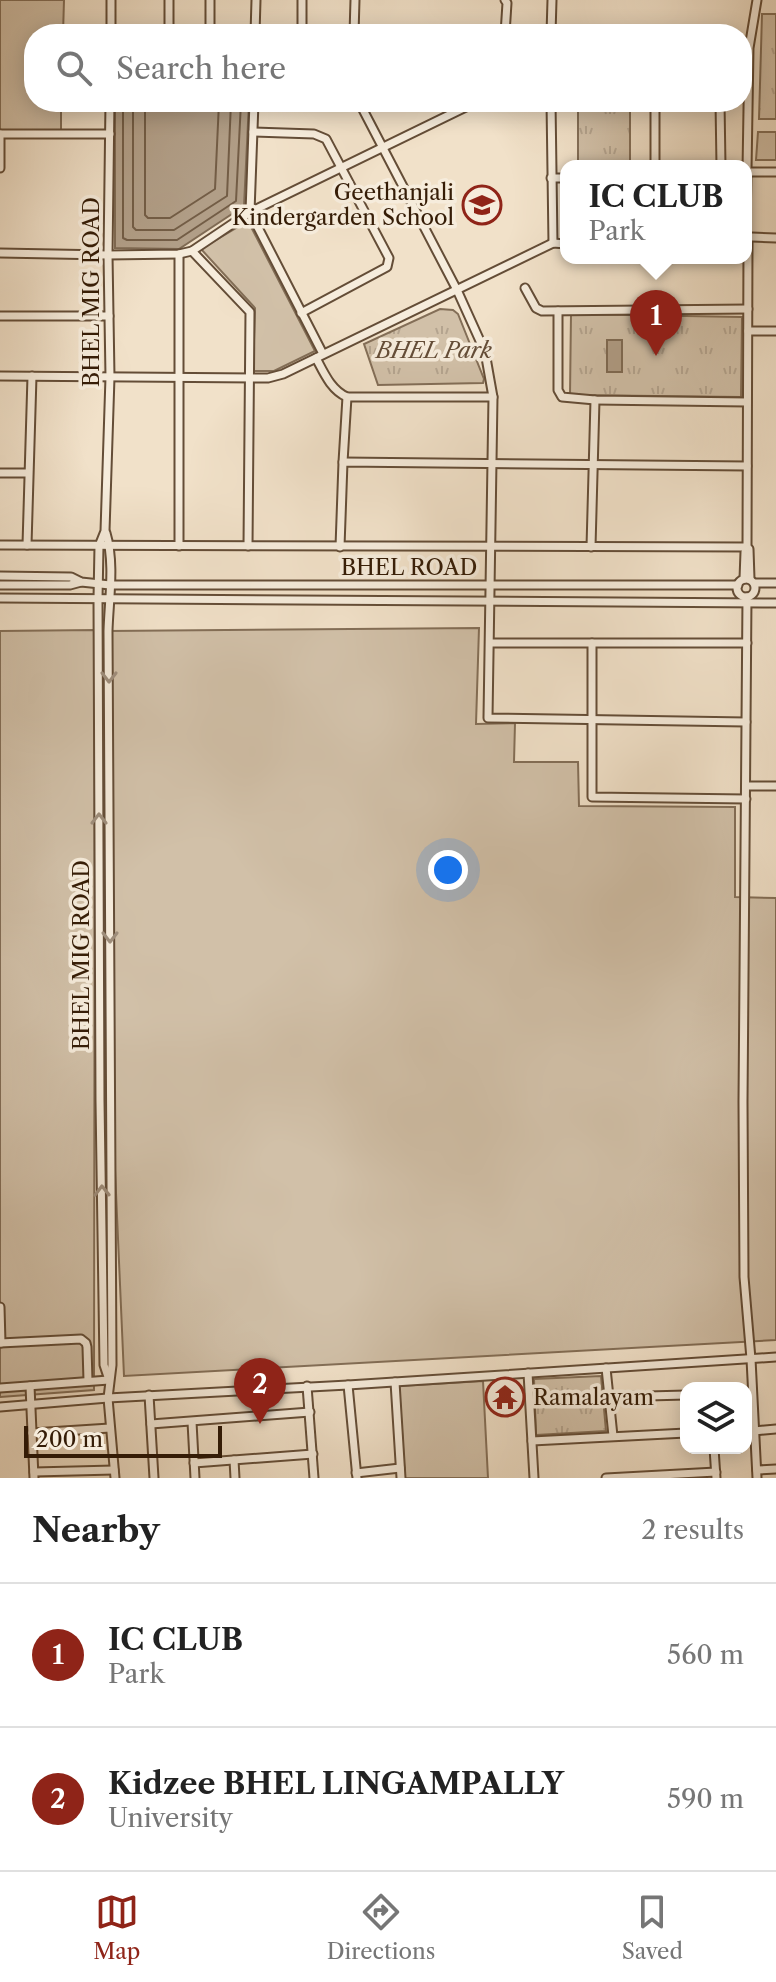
<!DOCTYPE html>
<html lang="en">
<head>
<meta charset="utf-8">
<style>
  :root { --surface:#fff; --page:#f2f2f2; --text:#222; --muted:#767676; --line:#e0e0e0; --accent:#8f2418 }
  body { margin:0; font-family:"Libre Caslon Text",serif; background:var(--page); color:var(--text) }
  .controls { position:absolute; right:24px; bottom:24px; display:grid; overflow:hidden; border-radius:16px; box-shadow:0 4px 20px #0003 }
  .controls button { width:72px; height:72px; display:grid; place-items:center; padding:0; border:0; border-bottom:2px solid var(--line); background:var(--surface); color:var(--text); font:40px sans-serif }
  .scale { position:absolute; left:24px; bottom:20px; width:198px; box-sizing:border-box; padding-left:8px; border:4px solid #351c06; border-top:0; font-size:22px; line-height:28px; white-space:nowrap; color:#351c06; -webkit-text-stroke:6px #f6ecdc; paint-order:stroke }
  .you { position:absolute; left:448px; top:870px; width:28px; height:28px; margin:-20px; border:6px solid #fff; border-radius:50%; background:#1a73e8; box-shadow:0 0 0 12px #1a73e833 }
  .badge { display:grid; place-items:center; width:52px; height:52px; border-radius:50%; background:var(--accent); color:#fff; font-size:26px; font-weight:700 }
  .pin { position:absolute; translate:-50% -66px; filter:drop-shadow(0 2px 4px #0008) }
  .pin::after { content:''; position:absolute; top:42px; width:28px; height:24px; background:inherit; clip-path:polygon(0 0,100% 0,50% 100%) }
  .popup { position:absolute; left:560px; top:160px; width:192px; height:104px; box-sizing:border-box; display:grid; place-content:center; border-radius:16px; background:var(--surface); filter:drop-shadow(0 2px 6px #0005); font-size:26px; white-space:nowrap; color:var(--muted) }
  .popup b { font-size:30px; color:var(--text) }
  .popup::after { content:''; position:absolute; left:50%; top:100%; margin-left:-16px; border:16px solid transparent; border-top-color:var(--surface) }
  .list { margin:0; padding:0; list-style:none }
  h2 { display:flex; justify-content:space-between; align-items:center; height:104px; margin:0; padding:0 32px; font-size:34px }
  h2 small { font-size:26px; font-weight:400; color:var(--muted) }
  .list li { display:grid; grid-template-columns:52px 1fr auto; gap:24px; align-items:center; box-sizing:border-box; height:144px; padding:0 32px; border-top:2px solid var(--line) }
  .list b { display:block; font-size:30px; white-space:nowrap }
  .list p { margin:0; font-size:26px; white-space:nowrap; color:var(--muted) }
  .list em { font-size:26px; font-style:normal; color:var(--muted) }
  .icon { flex:none; width:44px; height:44px; fill:none; stroke:currentColor; stroke-width:2; stroke-linecap:round; stroke-linejoin:round }
  .map { position:relative; flex:none; width:776px; height:1478px; overflow:hidden }
  .search { position:absolute; background:var(--surface); box-shadow:0 4px 20px #0003; left:24px; right:24px; top:24px; height:88px; display:flex; align-items:center; gap:20px; box-sizing:border-box; padding:0 28px; border-radius:32px; color:var(--muted); font-size:30px }
  .sheet { height:392px; background:var(--surface) }
  nav { display:flex; justify-content:space-around; align-items:center; box-sizing:border-box; height:112px; border-top:2px solid var(--line); background:var(--surface); font-size:22px; color:var(--muted) }
  nav a { display:grid; justify-items:center; gap:4px }
  nav .on { color:var(--accent) }
  .map>svg:first-child { display:block }
  .grass { fill:#d1c0a8; stroke:#836e57; stroke-width:2 }
  .park { fill:url(#park-tufts); stroke:#836e57; stroke-width:2 }
  .water { fill:#b19e87; stroke:#7f6a53; stroke-width:2 }
  .lines { fill:none; stroke-linecap:round; stroke-linejoin:round }
  .shore { stroke:#735d46; stroke-width:2 }
  .minor-casing { stroke:#644d37; stroke-width:11 }
  .minor { stroke:#f6ecdc; stroke-width:7 }
  .oneway { stroke:#9f8e7c }
  .labels { text-anchor:middle; dominant-baseline:central; stroke-width:7; stroke-linejoin:round; paint-order:stroke }
  .poi-label { font-size:22px; fill:#351c06; stroke:#f6ecdc; text-anchor:end }
  .street-label { font-size:22px; fill:#351c06; stroke:#f6ecdc }
  .park-label { font-size:22px; font-style:italic; fill:#644d37; stroke:#f6ecdc }
</style>
</head>
<body>
<div class="map">
<svg width="776" height="1478" viewBox="0 0 776 1478">
  <defs>
    <pattern id="park-tufts" width="24" height="20" patternUnits="userSpaceOnUse" patternTransform="scale(2)"><rect width="24" height="20" fill="#d1c0a8"/><path d="M3 7l-1-3M5 7V3M7 7l1-3M15 17l-1-3M17 17v-4M19 17l1-3" fill="none" stroke="#b4a48f"/></pattern>
  </defs>
  <rect width="100%" height="100%" fill="#f1e1c9"/>
  <filter id="stains"><feTurbulence type="fractalNoise" baseFrequency=".0025" numOctaves="4"/><feColorMatrix values="0 0 0 0 .2 0 0 0 0 .09 0 0 0 0 .02 0 0 0 .5 -.17"/></filter>
  <radialGradient id="worn" r=".72"><stop offset=".6" stop-color="#630" stop-opacity="0"/><stop offset="1" stop-color="#630" stop-opacity=".3"/></radialGradient>
  <g class="grass">
    <path d="M0,0H64L63,34H34V102H61V130H0Z"/>
    <path d="M758,132H776V160H756Z"/>
    <path d="M248,221L315,351L274,371H253L255,308L201,249Z"/>
    <path d="M479,628L476,724L515,723L514,762H578L579,806L735,807V897L776,898V1340L124,1376L112,1101L108,631Z"/>
    <path d="M95,630L94,1390L0,1397V631Z"/>
    <path d="M483,1381L488,1478H405L399,1386Z"/>
  </g>
  <g class="park">
    <path d="M762,14H776V119H759Z"/>
    <rect x="578" y="102" width="52" height="64"/>
    <path d="M440,309L453,310L458,314L484,379L483,383L378,385L364,344Z"/>
    <path d="M571,314L742,317L741,397L570,395Z"/>
    <path d="M601,1376L606,1431L536,1435L534,1379Z"/>
  </g>
  <g class="water">
    <path d="M115,102H249L244,206L179,249L115,248Z"/>
    <rect x="607" y="340" width="15" height="32"/>
  </g>
  <g class="lines">
    <g class="shore">
      <path d="M123,102V238L127,240H177L236,201L241,102"/>
      <path d="M133,102V227L136,230H174L227,196L231,102"/>
      <path d="M145,102V215L148,218H170L215,189L219,102"/>
    </g>
    <defs>
      <g id="minor">
        <path d="M302,0V34"/>
        <path d="M505,0L507,3L505,34"/>
        <path d="M111,34V0"/>
        <path d="M169,34V0"/>
        <path d="M210,34V0"/>
        <path d="M255,34L256,0"/>
        <path d="M354,34L355,0"/>
        <path d="M551,34L552,0"/>
        <path d="M254,102L250,212L323,354"/>
        <path d="M359,102L457,290L485,352L493,397L488,718L746,722"/>
        <path d="M551,102L553,243"/>
        <path d="M720,102L721,166"/>
        <path d="M253,132L314,134L326,139L389,258L387,267L301,313"/>
        <path d="M0,134H110"/>
        <path d="M655,166V102"/>
        <path d="M0,168V134"/>
        <path d="M747,172H776"/>
        <path d="M551,178H566"/>
        <path d="M746,231L749,48L757,0"/>
        <path d="M752,237L776,238"/>
        <path d="M748,242L747,547L749,549L750,579"/>
        <path d="M192,251L250,312L248,546"/>
        <path d="M0,253L108,255L179,254L192,251L250,212L476,102"/>
        <path d="M525,288L536,308L542,311L748,309"/>
        <path d="M558,311V390L562,397L595,400L747,402"/>
        <path d="M0,316H109"/>
        <path d="M748,331H776"/>
        <path d="M316,358C324,373 331,390 347,397H493"/>
        <path d="M0,376L268,378L283,374L553,243L566,244"/>
        <path d="M343,462L347,397"/>
        <path d="M0,473H28"/>
        <path d="M106,533C115,563 109,599 108,631L112,1365L108,1398L115,1478"/>
        <path d="M0,545L747,547"/>
        <path d="M27,545L32,376"/>
        <path d="M179,546V254"/>
        <path d="M340,547L343,462L747,466"/>
        <path d="M591,547L595,400"/>
        <path d="M0,576L71,577L81,582L110,585H738"/>
        <circle cx="746" cy="588" r="9"/>
        <path d="M744,579L745,552"/>
        <path d="M754,583H776"/>
        <path d="M0,585H70L81,582"/>
        <path d="M747,597L743,1102L744,1277L751,1359L757,1478"/>
        <path d="M0,598L776,603"/>
        <path d="M490,643H747"/>
        <path d="M592,643V797L746,799"/>
        <path d="M746,786H776"/>
        <path d="M0,1307L1,1343"/>
        <path d="M0,1343L81,1339L86,1343L87,1347L88,1381"/>
        <path d="M606,1368L613,1436"/>
        <path d="M528,1373L534,1478"/>
        <path d="M109,1380L104,1365L100,1101L98,599L99,546L105,531L110,377L108,255L110,102"/>
        <path d="M395,1382L401,1478"/>
        <path d="M348,1385L357,1478"/>
        <path d="M30,1386L34,1478"/>
        <path d="M307,1386L314,1478"/>
        <path d="M0,1388L109,1380"/>
        <path d="M149,1395L154,1478"/>
        <path d="M609,1397L686,1395"/>
        <path d="M0,1407L108,1398L348,1385L776,1357"/>
        <path d="M192,1422L195,1478"/>
        <path d="M151,1424L310,1412"/>
        <path d="M754,1431L776,1429"/>
        <path d="M32,1433L110,1428"/>
        <path d="M532,1441L686,1433"/>
        <path d="M714,1448L716,1478"/>
        <path d="M234,1460L235,1478"/>
        <path d="M194,1463L313,1454"/>
        <path d="M757,1470L776,1469"/>
        <path d="M34,1472L114,1470"/>
        <path d="M356,1473L400,1468"/>
        <path d="M606,1478L716,1472"/>
      </g>
    </defs>
    <use href="#minor" class="minor-casing"/>
    <use href="#minor" class="minor"/>
  </g>
  <defs><path id="oneway-chevron" d="M-2-3.5L2.5 0L-2 3.5" fill="none" stroke-width="1.6" stroke-linecap="round" stroke-linejoin="round" transform="scale(2)"/></defs>
  <g class="oneway">
    <use href="#oneway-chevron" transform="translate(109 677) rotate(90)"/>
    <use href="#oneway-chevron" transform="translate(99 819) rotate(-90)"/>
    <use href="#oneway-chevron" transform="translate(110 937) rotate(90)"/>
    <use href="#oneway-chevron" transform="translate(102 1191) rotate(-91)"/>
  </g>
  <defs>
    <symbol id="school-ring" viewBox="-11 -11 22 22"><circle r="9.5" fill="#f6ecdc" stroke="#8f2418" stroke-width="1.5"/><path d="M0-5L7-2L0 1L-7-2ZM-4 1L0 2.5L4 1V4Q0 6-4 4Z" fill="#8f2418"/></symbol>
    <symbol id="temple-ring" viewBox="-11 -11 22 22"><circle r="9.5" fill="#f6ecdc" stroke="#8f2418" stroke-width="1.5"/><path d="M0-6L5-2H3V0L6.5 2.5H4V6H1.5V3h-3V6H-4V2.5H-6.5L-3 0V-2H-5Z" fill="#8f2418"/></symbol>
  </defs>
  <g fill-rule="evenodd">
    <use href="#school-ring" x="460" y="183" width="44" height="44"/>
    <use href="#temple-ring" x="483" y="1375" width="44" height="44"/>
  </g>
  <g class="labels">
    <g class="poi-label">
      <text x="454" y="192">Geethanjali<tspan x="454" dy="25">Kindergarden School</tspan></text>
      <text x="533" y="1397" text-anchor="start">Ramalayam</text>
    </g>
    <g class="street-label">
      <text transform="translate(91 292) rotate(-90)">BHEL MIG ROAD</text>
      <text x="409" y="567">BHEL ROAD</text>
      <text transform="translate(81 955) rotate(-90)">BHEL MIG ROAD</text>
    </g>
    <g class="park-label">
      <text x="434" y="350">BHEL Park</text>
    </g>
  </g>
  <rect width="100%" height="100%" filter="url(#stains)"/>
  <rect width="100%" height="100%" fill="url(#worn)"/>
</svg>
<div class="controls">
<button><svg class="icon" aria-label="layers" viewBox="0 0 24 24"><path d="M12 4l9 5-9 5-9-5zM3 14l9 5 9-5"/></svg></button>
</div>
<div class="scale">200 m</div>
<div class="you"></div>
<div class="pin badge" style="left:656px;top:356px">1</div>
<div class="popup"><b>IC CLUB</b>Park</div>
<div class="pin badge" style="left:260px;top:1424px">2</div>
<div class="search"><svg class="icon" aria-label="search" viewBox="0 0 24 24"><circle cx="10" cy="10" r="6"/><path d="M15 15l6 6"/></svg>Search here</div>
</div>
<section class="sheet">
<h2>Nearby<small>2 results</small></h2>
<ul class="list">
<li><span class="badge">1</span><div><b>IC CLUB</b><p>Park</p></div><em>560 m</em></li>
<li><span class="badge">2</span><div><b>Kidzee BHEL LINGAMPALLY</b><p>University</p></div><em>590 m</em></li>
</ul>
</section>
<nav>
<a class="on"><svg class="icon" aria-label="map" viewBox="0 0 24 24"><path d="M3 6l6-2 6 2 6-2v14l-6 2-6-2-6 2zM9 4v14M15 6v14"/></svg>Map</a>
<a><svg class="icon" aria-label="directions" viewBox="0 0 24 24"><path d="M12 3l9 9-9 9-9-9zM9 14v-3h6M13 9l2 2-2 2"/></svg>Directions</a>
<a><svg class="icon" aria-label="saved" viewBox="0 0 24 24"><path d="M7 4h10v16l-5-4-5 4z"/></svg>Saved</a>
</nav>
</body>
</html>
